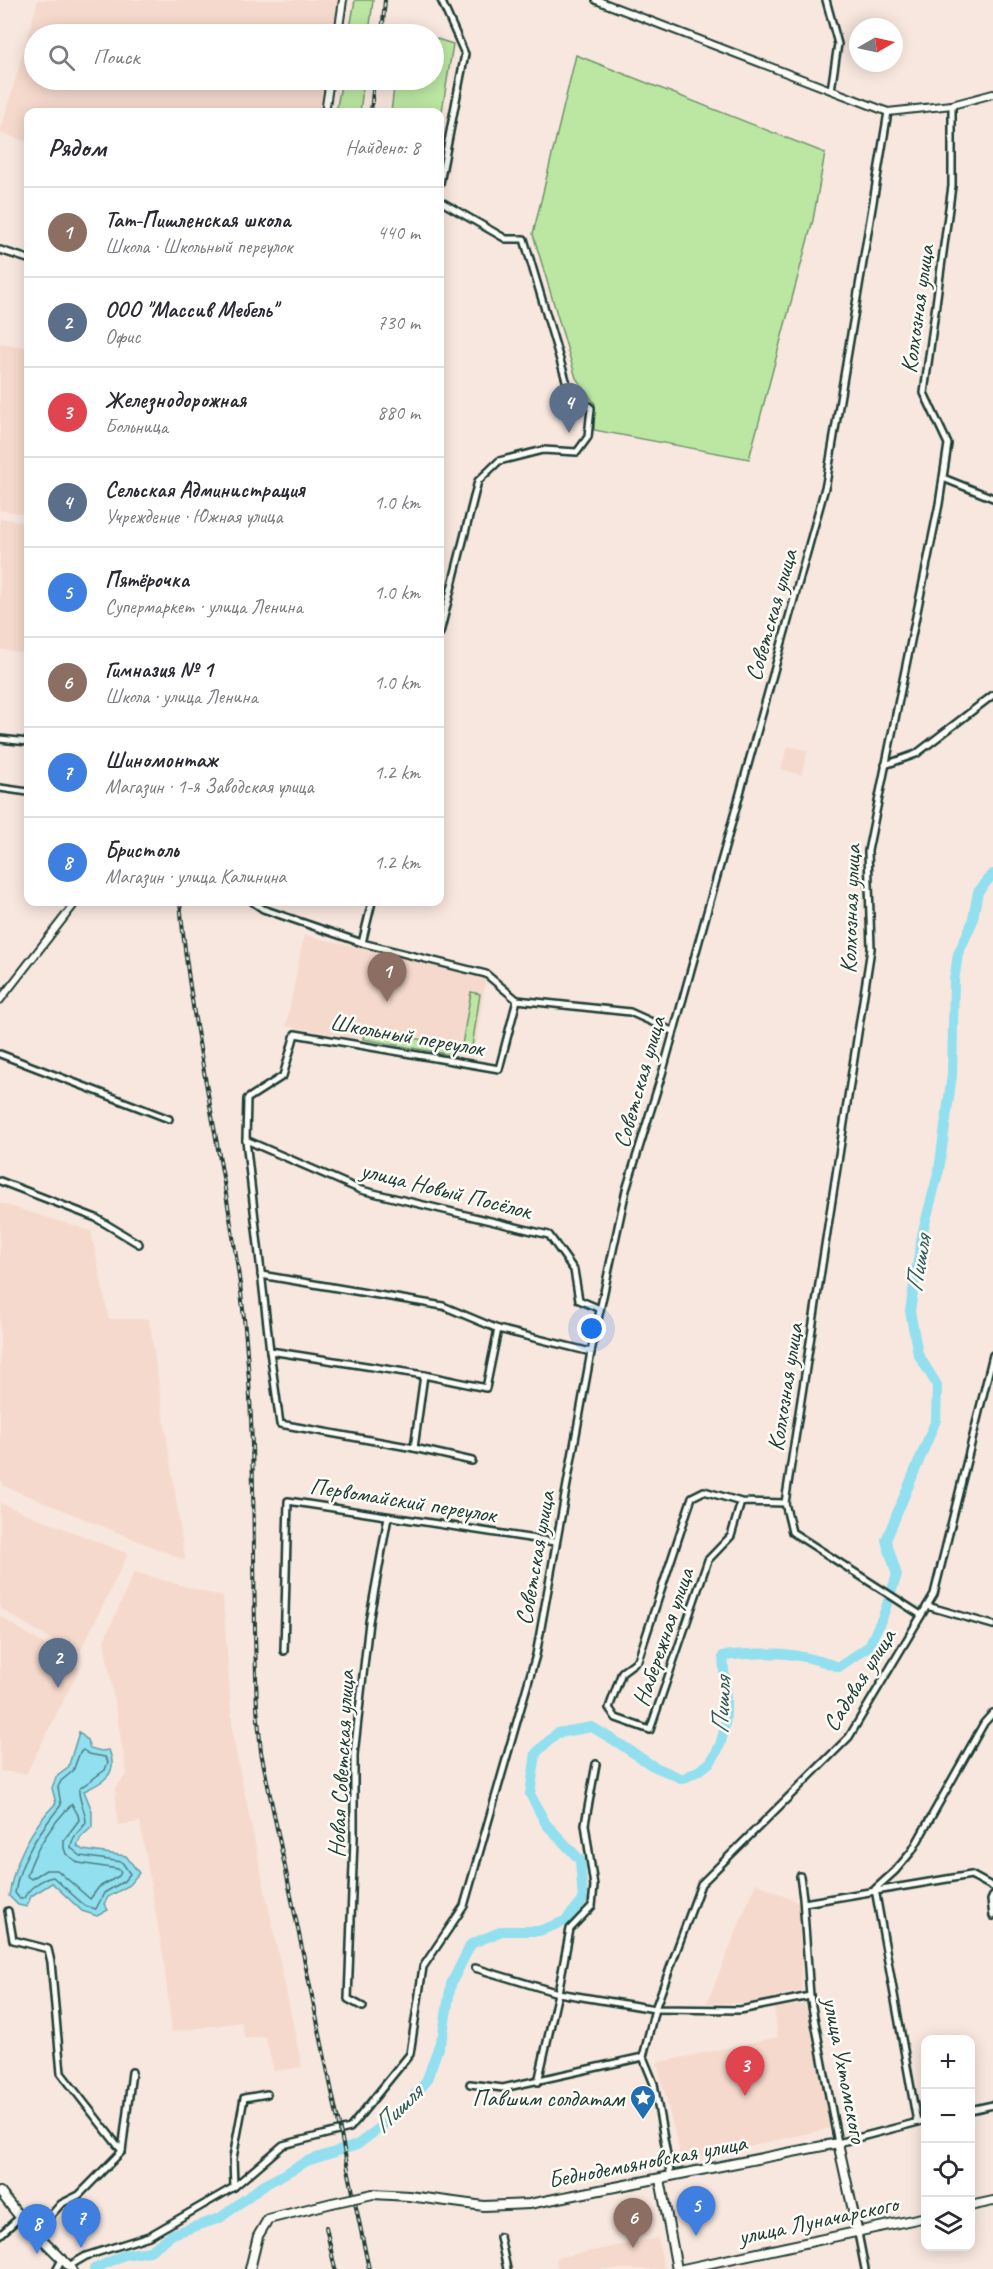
<!DOCTYPE html>
<html lang="ru">
<head>
<meta charset="utf-8">
<style>
  :root { --surface:#fff; --page:#f7f7f7; --text:#2b2b33; --muted:#7c7c81; --line:#e1e1e2; --accent:#111827 }
  body { margin:0; font-family:Caveat,sans-serif; background:var(--page); color:var(--text) }
  .controls { position:absolute; right:18px; bottom:18px; display:grid; overflow:hidden; border-radius:12px; box-shadow:0 3px 15px #0003 }
  .controls button { width:54px; height:54px; display:grid; place-items:center; padding:0; border:0; border-bottom:2px solid var(--line); background:var(--surface); color:var(--text); font:30px sans-serif }
  .compass { position:absolute; left:849px; top:18px; width:54px; height:54px; border-radius:50%; background:var(--surface); box-shadow:0 3px 15px #0003; rotate:81deg }
  .you { position:absolute; left:592px; top:1329px; width:21px; height:21px; margin:-15px; border:4px solid #fff; border-radius:50%; background:#1a73e8; box-shadow:0 0 0 9px #1a73e833 }
  .badge { display:grid; place-items:center; width:39px; height:39px; border-radius:50%; background:var(--accent); color:#fff; font-size:20px; font-weight:700 }
  .pin { position:absolute; translate:-50% -50px; filter:drop-shadow(0 2px 3px #0008) }
  .pin::after { content:''; position:absolute; top:32px; width:21px; height:18px; background:inherit; clip-path:polygon(0 0,100% 0,50% 100%) }
  .list { margin:0; padding:0; list-style:none }
  h2 { display:flex; justify-content:space-between; align-items:center; height:78px; margin:0; padding:0 24px; font-size:26px }
  h2 small { font-size:20px; font-weight:400; color:var(--muted) }
  .list li { display:grid; grid-template-columns:39px 1fr auto; gap:18px; align-items:center; box-sizing:border-box; height:90px; padding:0 24px; border-top:2px solid var(--line) }
  .list b { display:block; font-size:22px; white-space:nowrap }
  .list p { margin:0; font-size:20px; white-space:nowrap; color:var(--muted) }
  .list em { font-size:20px; font-style:normal; color:var(--muted) }
  .icon { flex:none; width:33px; height:33px; fill:none; stroke:currentColor; stroke-width:2; stroke-linecap:round; stroke-linejoin:round }
  .map { position:relative; flex:none; width:993px; height:2269px; overflow:hidden }
  .search { position:absolute; background:var(--surface); box-shadow:0 3px 15px #0003; left:24px; top:24px; width:420px; height:66px; display:flex; align-items:center; gap:15px; box-sizing:border-box; padding:0 21px; border-radius:33px; color:var(--muted); font-size:22px }
  .panel { position:absolute; background:var(--surface); box-shadow:0 3px 15px #0003; left:24px; top:108px; width:420px; height:798px; border-radius:12px }
  .map>svg:first-child { display:block }
  .built { fill:#f5d9cc }
  .green { fill:#bce7a3; stroke:#6e926c; stroke-width:1.5 }
  .water { fill:#91dfef; stroke:#639ea4; stroke-width:1.5 }
  .lines { fill:none; stroke-linecap:round; stroke-linejoin:round }
  .shore { stroke:#4d7e7f; stroke-width:1.5 }
  .river { stroke:#91dfef; stroke-width:10 }
  .minor-casing { stroke:#1f3d34; stroke-width:10 }
  .tertiary-casing { stroke:#1f3d34; stroke-width:10 }
  .secondary-casing { stroke:#1f3d34; stroke-width:12 }
  .minor { stroke:#fdfcf7; stroke-width:5 }
  .tertiary { stroke:#fdfcf7; stroke-width:6 }
  .secondary { stroke:#fdfcf7; stroke-width:8 }
  .rail-casing { stroke:#1f3d34; stroke-width:4 }
  .rail { stroke:#fdfcf7; stroke-width:1.5; stroke-dasharray:4.5; stroke-linecap:butt }
  .secondary-bridge-casing { stroke:#1f3d34; stroke-width:12; stroke-linecap:butt }
  .secondary-bridge { stroke:#fdfcf7; stroke-width:8 }
  .labels { text-anchor:middle; dominant-baseline:central; stroke-width:5; stroke-linejoin:round; paint-order:stroke }
  .street-label { font-size:24px; fill:#1f3d34; stroke:#fdfcf7 }
  .poi-label { font-size:24px; fill:#1f3d34; stroke:#fdfcf7; text-anchor:end }
  .water-label { font-size:26px; font-style:italic; fill:#365d59; stroke:#fdfcf7 }
</style>
</head>
<body>
<div class="map">
<svg width="993" height="2269" viewBox="0 0 993 2269">
  <rect width="100%" height="100%" fill="#f8e7de"/>
  <filter id="ink" filterUnits="userSpaceOnUse"><feTurbulence type="fractalNoise" baseFrequency=".0167" numOctaves="2"/><feDisplacementMap in="SourceGraphic" scale="12" xChannelSelector="R" yChannelSelector="G"/><feConvolveMatrix kernelMatrix="1 2 1 2 8 2 1 2 1" color-interpolation-filters="sRGB"/></filter>
  <g filter="url(#ink)">
    <g class="built">
      <path d="M38,0H339L333,34H34V80H326L320,112H28V142L0,133Z"/>
      <path d="M0,343L28,348V515L0,510Z"/>
      <path d="M0,518L28,523V654L0,649Z"/>
      <path d="M788,746L808,751L801,775L781,769Z"/>
      <path d="M304,935L486,977L474,1058L286,1026Z"/>
      <path d="M0,1203L91,1231L109,1319H149L185,1560L4,1486L0,1477Z"/>
      <path d="M0,1503L128,1554L78,1656L0,1608Z"/>
      <path d="M134,1572L223,1597L233,1738L302,2067L274,2071L265,2036L245,2039L241,2022L172,2032L163,1955L140,1822L118,1825L115,1788L127,1774L104,1641Z"/>
      <path d="M0,1616L80,1668L26,1774L0,1771Z"/>
      <path d="M756,1883L799,1903L802,1991L747,2003H707Z"/>
      <path d="M809,2004L831,2128L682,2162L657,2063L778,2037L774,2008Z"/>
      <path d="M658,2238L664,2269H558L556,2258Z"/>
    </g>
    <g class="green">
      <path d="M355,0H373L369,34H349Z"/>
      <path d="M434,38L453,44L440,123V112H391L395,80H434Z"/>
      <path d="M576,55L825,153L813,220L749,459L594,430L595,404L576,378L533,234Z"/>
      <path d="M342,80H364L360,112H336Z"/>
      <path d="M471,992L480,994L471,1053L461,1051Z"/>
      <path d="M365,1030L453,1045L451,1055L363,1039Z"/>
    </g>
    <path class="water" d="M79,1732L87,1740L90,1748L101,1751L109,1750C119,1774 104,1782 84,1791L92,1811V1827L81,1837L77,1846L83,1850L126,1856L139,1873L128,1886L108,1897L104,1904L108,1910L97,1916L82,1911L52,1883L31,1896L27,1907L18,1905L9,1896C14,1861 31,1828 56,1803L52,1788L56,1777L68,1768Z"/>
    <g class="lines">
      <g class="shore">
        <path d="M83,1750L89,1754L105,1757L108,1762L105,1770L79,1789C78,1801 86,1810 86,1823C80,1831 71,1837 71,1848L81,1856L122,1862L130,1874L124,1881L104,1893L96,1909L85,1906L53,1877C41,1879 29,1888 24,1898L20,1899L15,1893C20,1858 40,1831 61,1805L58,1787L61,1781L73,1771L80,1752Z"/>
        <path d="M72,1804L78,1815L79,1820L64,1840V1848L66,1854L79,1863L118,1869L121,1872L119,1876L99,1887L90,1899L57,1870H46L31,1879L27,1876C34,1850 53,1823 72,1804Z"/>
      </g>
      <path class="river" d="M94,2269L124,2255L150,2251L173,2234L220,2218L261,2187L307,2161L357,2145L399,2113L426,2082L443,2034L451,1984L471,1944L502,1931H539L565,1921L583,1900L580,1860L546,1824L530,1794L536,1753L557,1733L592,1727L620,1744L653,1766L683,1779C691,1774 705,1769 711,1761C733,1732 725,1690 723,1656C769,1651 794,1651 839,1667L869,1646L883,1616L897,1575L886,1540L936,1420L937,1385L918,1354L910,1311L922,1235L939,1170L952,1075L954,981L958,954L972,923L978,892L993,874"/>
      <defs>
        <g id="minor">
          <path d="M826,0L838,44L831,90"/>
          <path d="M440,183L465,54L441,0"/>
          <path d="M440,201L506,239H524L568,387L591,408L588,437L577,452L543,450L499,461L478,481L440,633"/>
          <path d="M0,250L28,259"/>
          <path d="M943,478L993,498"/>
          <path d="M0,739L28,742"/>
          <path d="M885,765L916,754L993,695"/>
          <path d="M0,788L28,792"/>
          <path d="M253,902L263,909L362,943L486,974L517,1000"/>
          <path d="M362,943L372,902"/>
          <path d="M0,1054L169,1119"/>
          <path d="M246,1140L361,1190L549,1235L574,1270L579,1300L600,1309"/>
          <path d="M0,1181L96,1218L139,1244"/>
          <path d="M261,1275L443,1306L498,1329L591,1352"/>
          <path d="M498,1329L486,1388L424,1375L414,1448L280,1424L270,1351L246,1140L247,1099L283,1076L295,1034L499,1069L517,1000L630,1012L672,1031"/>
          <path d="M270,1351L424,1375"/>
          <path d="M414,1448L472,1461"/>
          <path d="M741,1502L704,1491L692,1497L638,1660L622,1672L609,1708L616,1718L650,1730L708,1560L731,1536L741,1502L785,1503"/>
          <path d="M927,1606L993,1625"/>
          <path d="M921,1615L792,1532L785,1503L871,949L868,851L939,504L948,444L924,393L952,186V105"/>
          <path d="M284,1651L288,1501L555,1542"/>
          <path d="M800,1876L803,1898L810,1996L838,2143L926,2120"/>
          <path d="M993,1896L991,1900L993,1916"/>
          <path d="M804,1903L971,1875L993,1887"/>
          <path d="M8,1911L13,1940L48,1949L51,1962L61,2073L122,2151L79,2195L61,2204L36,2232"/>
          <path d="M475,1968L558,1993L655,2009L740,2010L810,1996"/>
          <path d="M363,2007L348,1999L354,1839V1755L369,1622L388,1517"/>
          <path d="M538,2082L558,1993L570,1929L592,1906L594,1886L585,1824L596,1764"/>
          <path d="M470,2084L503,2088L643,2057"/>
          <path d="M970,2110L993,2105"/>
          <path d="M917,2122L875,1889L895,1871L912,1851L984,1723L993,1713"/>
          <path d="M122,2151L132,2072"/>
          <path d="M671,2177L654,2084L643,2057L655,2009L701,1884L849,1737L934,1594L993,1355"/>
          <path d="M234,2187L233,2158L244,2098L267,2094"/>
          <path d="M858,2233L865,2269"/>
          <path d="M0,2235L20,2217"/>
          <path d="M500,2237L507,2269"/>
          <path d="M69,2266L86,2256L149,2236L234,2187L283,2145L350,2128L410,2054L423,1967L464,1906L536,1655L591,1352L626,1190L662,1074L826,484L888,112"/>
          <path d="M57,2269L63,2258"/>
        </g>
        <g id="tertiary">
          <path d="M596,0L888,112L952,105L993,94"/>
          <path d="M338,34L343,0"/>
          <path d="M325,112L330,80"/>
          <path d="M0,1000L76,902"/>
        </g>
        <g id="secondary">
          <path d="M660,2179L677,2269"/>
          <path d="M0,2192L20,2217L72,2269"/>
          <path d="M373,2194L409,2196L484,2206L529,2204L838,2143L858,2233"/>
          <path d="M970,2206L993,2201"/>
          <path d="M250,2269L258,2236L268,2219L332,2203"/>
          <path d="M683,2269L926,2217"/>
        </g>
      </defs>
      <use href="#minor" class="minor-casing"/>
      <use href="#tertiary" class="tertiary-casing"/>
      <use href="#secondary" class="secondary-casing"/>
      <use href="#minor" class="minor"/>
      <use href="#tertiary" class="tertiary"/>
      <use href="#secondary" class="secondary"/>
      <defs>
        <g id="rail">
          <path d="M382,34L385,0"/>
          <path d="M371,112L374,80"/>
          <path d="M180,902C192,1041 229,1179 244,1318C257,1446 252,1579 257,1708L261,1752L369,2269"/>
          <path d="M326,2227L335,2269"/>
        </g>
      </defs>
      <use href="#rail" class="rail-casing"/>
      <use href="#rail" class="rail"/>
      <defs>
        <path id="secondary-bridge" d="M332,2203L373,2194"/>
      </defs>
      <use href="#secondary-bridge" class="secondary-bridge-casing"/>
      <use href="#secondary-bridge" class="secondary-bridge"/>
    </g>
  </g>
  <defs>
    <symbol id="sight-pin" viewBox="-11 -11 22 30"><path d="M0 17L-7.5 6A9.5 9.5 0 1 1 7.5 6Z" fill="#1f6fb2" stroke="#fdfcf7"/><path d="M0-6L1.8-2.2L6-1.7L2.9 1.2L3.7 5.4L0 3.3L-3.7 5.4L-2.9 1.2L-6-1.7L-1.8-2.2Z" fill="#fff"/></symbol>
  </defs>
  <g fill-rule="evenodd">
    <use href="#sight-pin" x="628" y="2083" width="30" height="40"/>
  </g>
  <g class="labels">
    <g class="street-label">
      <text transform="translate(917 309) rotate(-82)">Колхозная улица</text>
      <text transform="translate(771 615) rotate(-74)">Советская улица</text>
      <text transform="translate(850 909) rotate(-88)">Колхозная улица</text>
      <text transform="translate(407 1035) rotate(10)">Школьный переулок</text>
      <text transform="translate(639 1082) rotate(-74)">Советская улица</text>
      <text transform="translate(446 1190) rotate(14)">улица Новый Посёлок</text>
      <text transform="translate(785 1387) rotate(-81)">Колхозная улица</text>
      <text transform="translate(403 1500) rotate(9)">Первомайский переулок</text>
      <text transform="translate(535 1558) rotate(-80)">Советская улица</text>
      <text transform="translate(663 1637) rotate(-71)">Набережная улица</text>
      <text transform="translate(859 1680) rotate(-58)">Садовая улица</text>
      <text transform="translate(341 1764) rotate(-87)">Новая Советская улица</text>
      <text transform="translate(845 2070) rotate(79)">улица Ухтомского</text>
      <text transform="translate(647 2161) rotate(-11)">Беднодемьяновская улица</text>
      <text transform="translate(818 2220) rotate(-12)">улица Луначарского</text>
    </g>
    <g class="poi-label">
      <text x="624" y="2098">Павшим солдатам</text>
    </g>
    <g class="water-label">
      <text transform="translate(918 1264) rotate(-80)">Пишля</text>
      <text transform="translate(721 1706) rotate(-87)">Пишля</text>
      <text transform="translate(397 2109) rotate(-44)">Пишля</text>
    </g>
  </g>
</svg>
<div class="controls">
<button>+</button>
<button>−</button>
<button><svg class="icon" aria-label="locate" viewBox="0 0 24 24"><circle cx="12" cy="12" r="6"/><path d="M12 2v4M12 18v4M2 12h4M18 12h4"/></svg></button>
<button><svg class="icon" aria-label="layers" viewBox="0 0 24 24"><path d="M12 4l9 5-9 5-9-5zM3 14l9 5 9-5"/></svg></button>
</div>
<svg class="compass" viewBox="-18 -18 36 36"><path d="M0-13l5 13h-10z" fill="#e53935"/><path d="M0 13l5-13h-10z" fill="#7c7c81"/></svg>
<div class="you"></div>
<div class="pin badge" style="left:387px;top:1002px;background:#8d6e63">1</div>
<div class="pin badge" style="left:58px;top:1688px;background:#5c6f8a">2</div>
<div class="pin badge" style="left:745px;top:2096px;background:#e0444e">3</div>
<div class="pin badge" style="left:569px;top:433px;background:#5c6f8a">4</div>
<div class="pin badge" style="left:696px;top:2236px;background:#3f7fe0">5</div>
<div class="pin badge" style="left:633px;top:2248px;background:#8d6e63">6</div>
<div class="pin badge" style="left:81px;top:2248px;background:#3f7fe0">7</div>
<div class="pin badge" style="left:37px;top:2254px;background:#3f7fe0">8</div>
<div class="search"><svg class="icon" aria-label="search" viewBox="0 0 24 24"><circle cx="10" cy="10" r="6"/><path d="M15 15l6 6"/></svg>Поиск</div>
<section class="panel">
<h2>Рядом<small>Найдено: 8</small></h2>
<ul class="list">
<li><span class="badge" style="background:#8d6e63">1</span><div><b>Тат-Пишленская школа</b><p>Школа · Школьный переулок</p></div><em>440 m</em></li>
<li><span class="badge" style="background:#5c6f8a">2</span><div><b>ООО &quot;Массив Мебель&quot;</b><p>Офис</p></div><em>730 m</em></li>
<li><span class="badge" style="background:#e0444e">3</span><div><b>Железнодорожная</b><p>Больница</p></div><em>880 m</em></li>
<li><span class="badge" style="background:#5c6f8a">4</span><div><b>Сельская Администрация</b><p>Учреждение · Южная улица</p></div><em>1.0 km</em></li>
<li><span class="badge" style="background:#3f7fe0">5</span><div><b>Пятёрочка</b><p>Супермаркет · улица Ленина</p></div><em>1.0 km</em></li>
<li><span class="badge" style="background:#8d6e63">6</span><div><b>Гимназия № 1</b><p>Школа · улица Ленина</p></div><em>1.0 km</em></li>
<li><span class="badge" style="background:#3f7fe0">7</span><div><b>Шиномонтаж</b><p>Магазин · 1-я Заводская улица</p></div><em>1.2 km</em></li>
<li><span class="badge" style="background:#3f7fe0">8</span><div><b>Бристоль</b><p>Магазин · улица Калинина</p></div><em>1.2 km</em></li>
</ul>
</section>
</div>
</body>
</html>
